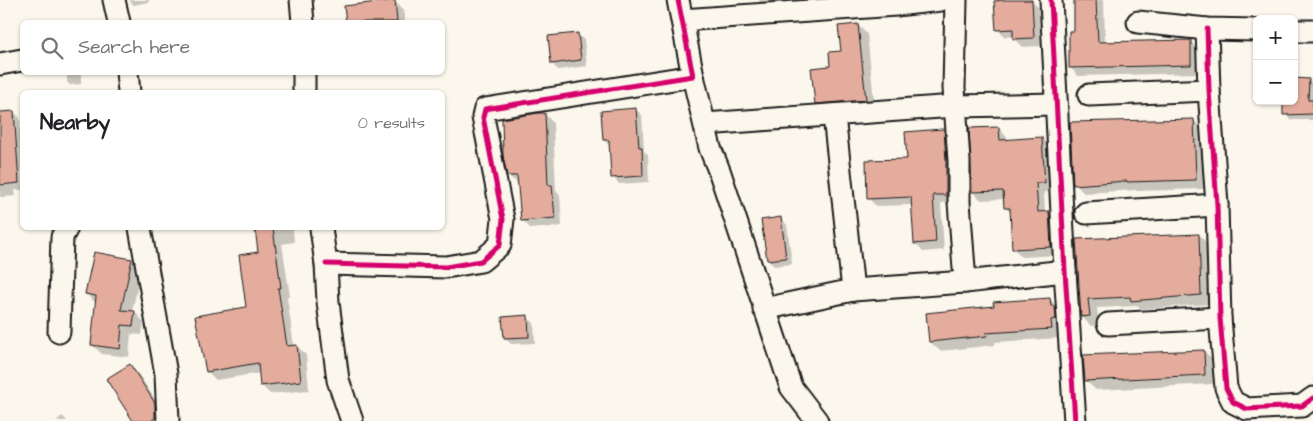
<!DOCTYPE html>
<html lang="en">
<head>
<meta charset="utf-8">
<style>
  :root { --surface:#fff; --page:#f6f6f6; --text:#202124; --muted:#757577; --line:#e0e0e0 }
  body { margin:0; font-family:"Architects Daughter",sans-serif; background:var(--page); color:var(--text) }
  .controls { position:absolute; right:15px; top:15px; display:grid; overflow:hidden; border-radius:8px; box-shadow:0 1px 4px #0004 }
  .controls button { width:45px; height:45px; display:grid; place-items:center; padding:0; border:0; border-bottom:1px solid var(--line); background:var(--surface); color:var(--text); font:25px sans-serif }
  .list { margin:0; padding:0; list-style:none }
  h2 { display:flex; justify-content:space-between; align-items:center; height:65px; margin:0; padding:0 20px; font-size:21px }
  h2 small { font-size:16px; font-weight:400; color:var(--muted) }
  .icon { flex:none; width:28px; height:28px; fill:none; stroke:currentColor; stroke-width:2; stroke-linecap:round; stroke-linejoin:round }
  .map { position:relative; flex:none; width:1313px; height:421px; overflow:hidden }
  .search { position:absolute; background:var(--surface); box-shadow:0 1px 4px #0004; left:20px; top:20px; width:425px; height:55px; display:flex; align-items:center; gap:12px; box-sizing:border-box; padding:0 18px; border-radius:8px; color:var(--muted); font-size:19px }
  .panel { position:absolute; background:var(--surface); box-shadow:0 1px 4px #0004; left:20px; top:90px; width:425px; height:140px; border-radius:8px }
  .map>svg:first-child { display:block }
  .shadow { fill:#0003 }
  .building { fill:#e4ac9d; stroke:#1c1c1c }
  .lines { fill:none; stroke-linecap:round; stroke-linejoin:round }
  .minor-casing { stroke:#1c1c1c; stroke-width:25 }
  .minor { stroke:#fbf7ec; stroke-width:21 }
  .cycleway-casing { stroke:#fbf7ec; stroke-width:8 }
  .cycleway { stroke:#d6006c; stroke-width:5 }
</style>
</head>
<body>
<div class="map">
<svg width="1313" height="421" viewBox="0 0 1313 421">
  <rect width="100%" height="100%" fill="#fbf7ec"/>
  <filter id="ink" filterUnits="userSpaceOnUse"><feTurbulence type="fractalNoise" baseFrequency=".02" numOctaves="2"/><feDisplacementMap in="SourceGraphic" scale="10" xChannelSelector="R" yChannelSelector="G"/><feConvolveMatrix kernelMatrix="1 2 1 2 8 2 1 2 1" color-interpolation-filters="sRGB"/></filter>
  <g filter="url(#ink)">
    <g class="shadow">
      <path d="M129,0H149V2L134,5Z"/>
      <path d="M758,0H800L801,9L771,11Z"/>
      <path d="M996,0H1031L1039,8L1041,46L1022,47L1014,39V36L1005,37L997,29Z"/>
      <path d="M1076,0H1104L1105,43L1190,41L1199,50V73L1078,76L1070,67L1076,33Z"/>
      <path d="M394,1L404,10L405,22H347L345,7Z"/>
      <path d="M858,25L867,34L875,109L825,112L816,103L832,67L842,52Z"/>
      <path d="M577,34L584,40L587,66L558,70L552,64Z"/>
      <path d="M67,72H81V84L70,85L67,82Z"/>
      <path d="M1309,80L1313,85V120H1291L1285,114Z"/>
      <path d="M635,109L642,115L644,151L648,155L649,182L619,184L613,177L611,147L604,140Z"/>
      <path d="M14,112L20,118L22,190H15L16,196L0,197V113Z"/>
      <path d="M545,114L553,123L556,191L560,195L562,226L531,229L522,220L519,184L508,176Z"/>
      <path d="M1194,120L1203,130L1204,189L1137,191L1136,190L1084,193L1075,184Z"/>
      <path d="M999,129L1007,137L1008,140L1042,138L1050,147L1053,191L1044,192L1045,213H1049L1058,221L1059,255L1022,257L1014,249L1011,213L1006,208L1005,199L981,200L973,192Z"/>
      <path d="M944,131L952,139L954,202L941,203L944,250L923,252L915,243L913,205L876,206L868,198L909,160Z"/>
      <path d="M781,218L787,225L792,264L774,266L768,260Z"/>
      <path d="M256,228H300L293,229L294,242L282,244L290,296L287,297L294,347L297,346L306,355L309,390L270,394L261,385L260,373L216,380L207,371L247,308L260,253Z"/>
      <path d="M1199,235L1208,244L1210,304L1141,309L1138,306L1097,308L1099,325L1091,326L1082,317L1077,240Z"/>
      <path d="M131,260L141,270L132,312H135L144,322L142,335L131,334L129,357L102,354L92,345L96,303L86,294Z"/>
      <path d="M1050,299L1059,309L1061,338L995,342V345L940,351L930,342L995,307Z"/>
      <path d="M527,317L534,323L535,343L511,344L505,338Z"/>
      <path d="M1204,351L1213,360L1214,384L1096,390L1086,381Z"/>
      <path d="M130,365L139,375L164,413V421H134Z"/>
      <path d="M62,416L67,421H56Z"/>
    </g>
    <g class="building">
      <path d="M395,0L397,22H346L344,6Z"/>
      <path d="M1004,0H1032L1034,38L1013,39V29L996,30L994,1Z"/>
      <path d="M1074,0H1096L1098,42L1191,40V65L1069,68V31H1074Z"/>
      <path d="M858,24L866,100L815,104L811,68L830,66L829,52L841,51L838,26Z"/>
      <path d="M578,33L581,60L551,64L548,36Z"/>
      <path d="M1294,78L1309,79L1308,100H1313V114L1283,115V101H1294Z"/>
      <path d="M636,108L639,147H642L643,176L611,178L609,140H603L601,111Z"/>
      <path d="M14,111L19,183L0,185V112Z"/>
      <path d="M538,113H545L548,185H552L555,218L521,221L517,176H507L503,156L502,119Z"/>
      <path d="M1194,119L1196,180L1127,182V181L1073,185L1070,122Z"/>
      <path d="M999,127L1000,140L1042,137L1045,183H1036L1038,212L1049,211L1051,247L1012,249L1010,208H1004L1003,191L972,192L969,128Z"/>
      <path d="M942,129H944L946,161V195H933L936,242L914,244L911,197L867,199L866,160L907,159L905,132Z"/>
      <path d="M781,217L786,258L767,260L761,220Z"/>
      <path d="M255,228H273L281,288H278L287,346L297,345L301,381L260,386L258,363L206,372L195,316L246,307L239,255L258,252Z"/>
      <path d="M1199,234L1201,295L1131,301L1130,297L1088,299L1090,316L1081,317L1076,239Z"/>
      <path d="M94,252L132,259L121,310L135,311L133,326L122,325L120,349L91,345L96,296L85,294Z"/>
      <path d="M1050,298L1051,306H1055L1056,319L1051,320L1052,329L986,333L987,336L929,342L926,313L994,306L993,302Z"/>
      <path d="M528,315L529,337L504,338L502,317Z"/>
      <path d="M1204,350L1205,375L1085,381L1083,355Z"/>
      <path d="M130,364L155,403V418L151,421H133L106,379Z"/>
    </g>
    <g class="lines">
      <defs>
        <g id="minor">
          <path d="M114,0L119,22"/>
          <path d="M301,0L303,22"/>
          <path d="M956,0L954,88L959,161V202L965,282"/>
          <path d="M1051,0L1065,271L1075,421"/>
          <path d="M682,20L896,5L941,0"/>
          <path d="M1138,22L1207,29L1257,30"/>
          <path d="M1207,29L1209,90L1217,205L1220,318L1226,388L1233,402L1247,409L1302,406L1313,398"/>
          <path d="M1294,31H1313"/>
          <path d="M0,64L22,60"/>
          <path d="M127,72L129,92"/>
          <path d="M304,72V92"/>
          <path d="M693,76L710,148L720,173L791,387L817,421"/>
          <path d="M1089,95L1209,90"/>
          <path d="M834,116L853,290"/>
          <path d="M705,124L955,106L1056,104"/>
          <path d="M1086,213L1217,205"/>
          <path d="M140,228L166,374L168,421"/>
          <path d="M321,228L326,264L328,302L338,380L352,421"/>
          <path d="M326,264L446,267L481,261L500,245L503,219L483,117L485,109L693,76L678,0"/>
          <path d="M764,309L853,290L965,282L1065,271"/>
          <path d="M1108,324L1220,318"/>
          <path d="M59,332L62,237L67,228"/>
        </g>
      </defs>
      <use href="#minor" class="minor-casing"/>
      <use href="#minor" class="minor"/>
      <defs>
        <g id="cycleway">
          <path d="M1051,0L1065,271L1075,421"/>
          <path d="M1207,29L1209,90L1217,205L1220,318L1226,388L1233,402L1247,409L1302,406L1313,398"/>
          <path d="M326,264L446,267L481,261L500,245L503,219L483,117L485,109L693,76L678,0"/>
        </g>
      </defs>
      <use href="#cycleway" class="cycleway-casing"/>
      <use href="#cycleway" class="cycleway"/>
    </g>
  </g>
</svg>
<div class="controls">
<button>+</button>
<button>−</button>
</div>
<div class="search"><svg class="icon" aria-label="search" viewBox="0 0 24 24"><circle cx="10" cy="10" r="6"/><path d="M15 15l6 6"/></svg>Search here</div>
<section class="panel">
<h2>Nearby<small>0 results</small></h2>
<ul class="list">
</ul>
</section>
</div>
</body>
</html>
